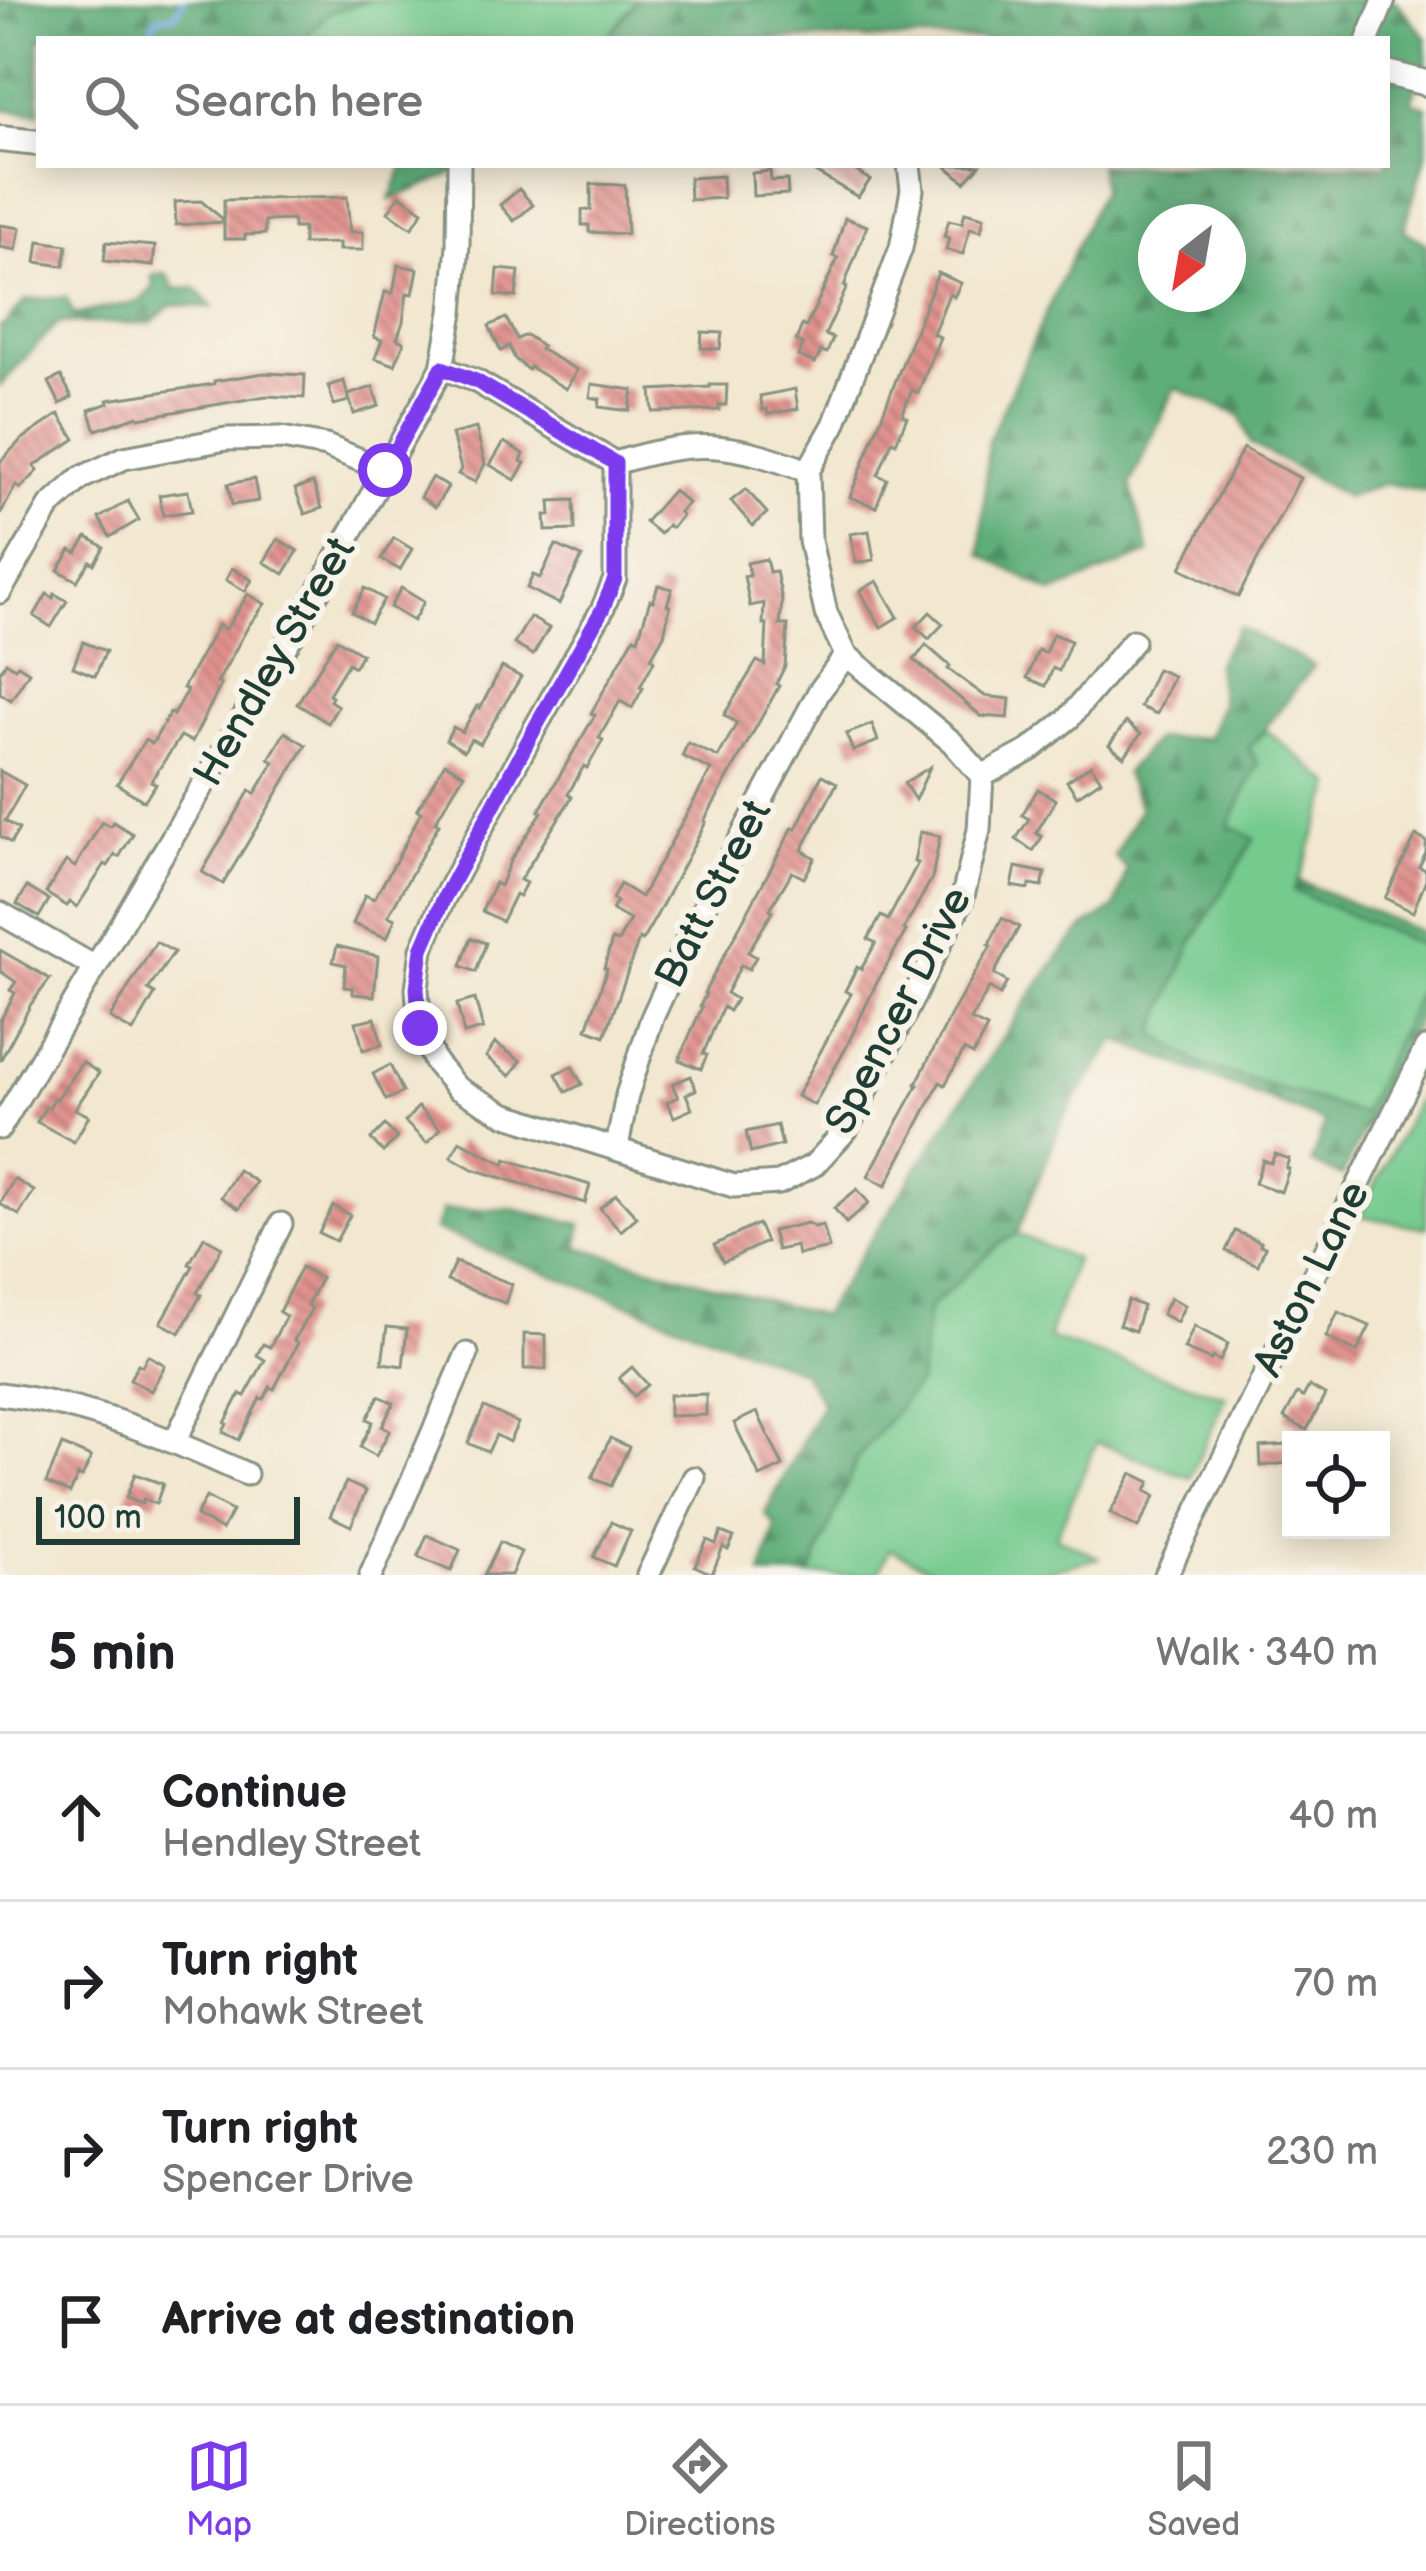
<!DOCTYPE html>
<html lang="en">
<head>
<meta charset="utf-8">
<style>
  :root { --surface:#fff; --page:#f6f6f6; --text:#202124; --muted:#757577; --line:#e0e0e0; --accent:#7c3aed }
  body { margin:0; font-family:"Balsamiq Sans",sans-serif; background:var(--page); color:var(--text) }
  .controls { position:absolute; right:36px; bottom:36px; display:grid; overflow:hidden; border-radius:0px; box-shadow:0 6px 30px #0003 }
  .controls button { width:108px; height:108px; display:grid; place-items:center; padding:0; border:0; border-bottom:3px solid var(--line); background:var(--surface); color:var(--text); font:60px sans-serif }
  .compass { position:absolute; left:1138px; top:204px; width:108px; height:108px; border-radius:50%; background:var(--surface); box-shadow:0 6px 30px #0003; rotate:211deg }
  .scale { position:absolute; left:36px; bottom:30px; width:264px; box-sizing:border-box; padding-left:12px; border:6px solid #1f3d34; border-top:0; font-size:33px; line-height:42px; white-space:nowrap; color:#1f3d34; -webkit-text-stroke:9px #f7f3e8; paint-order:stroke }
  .stop { position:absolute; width:36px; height:36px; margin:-27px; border:9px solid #7c3aed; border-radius:50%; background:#fff }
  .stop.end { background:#7c3aed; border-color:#fff; box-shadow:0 3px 12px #0008 }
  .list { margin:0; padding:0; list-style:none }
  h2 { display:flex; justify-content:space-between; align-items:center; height:156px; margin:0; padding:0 48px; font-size:51px }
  h2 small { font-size:39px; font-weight:400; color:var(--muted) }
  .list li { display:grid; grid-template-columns:78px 1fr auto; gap:36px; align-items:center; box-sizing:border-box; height:168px; padding:0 48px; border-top:3px solid var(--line) }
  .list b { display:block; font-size:45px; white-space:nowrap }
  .list p { margin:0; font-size:39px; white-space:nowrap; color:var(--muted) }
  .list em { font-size:39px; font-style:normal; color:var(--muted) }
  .icon { flex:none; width:66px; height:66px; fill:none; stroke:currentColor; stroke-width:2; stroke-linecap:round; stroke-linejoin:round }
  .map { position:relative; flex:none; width:1426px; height:1575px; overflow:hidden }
  .search { position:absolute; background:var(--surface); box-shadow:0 6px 30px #0003; left:36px; right:36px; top:36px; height:132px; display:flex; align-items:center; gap:30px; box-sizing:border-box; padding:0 42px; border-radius:0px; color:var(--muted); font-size:45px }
  .sheet { height:828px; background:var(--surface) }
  nav { display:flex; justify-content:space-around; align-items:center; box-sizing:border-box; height:168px; border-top:3px solid var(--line); background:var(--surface); font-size:33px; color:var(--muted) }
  nav a { display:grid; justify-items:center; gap:6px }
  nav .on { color:var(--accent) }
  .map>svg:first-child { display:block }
  .green { fill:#74ca8e; stroke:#4a8461; stroke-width:3 }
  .forest { fill:url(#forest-firs); stroke:#3f7656; stroke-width:3; fill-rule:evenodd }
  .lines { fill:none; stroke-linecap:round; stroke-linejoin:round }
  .stream { stroke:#79b1e8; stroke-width:6 }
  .building { fill:url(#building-back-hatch) }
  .minor-casing { stroke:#889282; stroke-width:27 }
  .tertiary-casing { stroke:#889282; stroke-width:30 }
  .minor { stroke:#fff; stroke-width:21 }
  .tertiary { stroke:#fff; stroke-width:24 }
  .route { stroke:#7c3aed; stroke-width:15 }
  .labels { text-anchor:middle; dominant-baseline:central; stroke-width:12; stroke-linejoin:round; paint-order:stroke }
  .street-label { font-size:42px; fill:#1f3d34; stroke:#f7f3e8 }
</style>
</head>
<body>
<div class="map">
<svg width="1426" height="1575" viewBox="0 0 1426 1575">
  <defs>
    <pattern id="forest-firs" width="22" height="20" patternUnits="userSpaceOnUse" patternTransform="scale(3)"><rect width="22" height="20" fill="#5fae79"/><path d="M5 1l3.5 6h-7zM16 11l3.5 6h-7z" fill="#4e8f64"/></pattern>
    <pattern id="building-back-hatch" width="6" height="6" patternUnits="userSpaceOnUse" patternTransform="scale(3)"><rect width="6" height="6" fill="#e1928e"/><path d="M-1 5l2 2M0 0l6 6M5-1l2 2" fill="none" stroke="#b67875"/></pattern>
  </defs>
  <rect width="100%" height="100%" fill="#f7f3e8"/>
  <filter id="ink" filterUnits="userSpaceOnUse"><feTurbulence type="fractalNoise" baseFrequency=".00833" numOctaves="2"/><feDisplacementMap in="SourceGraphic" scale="24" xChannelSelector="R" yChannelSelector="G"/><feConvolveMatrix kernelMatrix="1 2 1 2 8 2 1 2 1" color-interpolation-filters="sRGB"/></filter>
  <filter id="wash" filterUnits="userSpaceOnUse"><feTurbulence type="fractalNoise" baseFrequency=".004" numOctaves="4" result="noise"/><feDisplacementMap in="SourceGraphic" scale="48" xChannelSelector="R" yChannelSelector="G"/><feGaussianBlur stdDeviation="2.7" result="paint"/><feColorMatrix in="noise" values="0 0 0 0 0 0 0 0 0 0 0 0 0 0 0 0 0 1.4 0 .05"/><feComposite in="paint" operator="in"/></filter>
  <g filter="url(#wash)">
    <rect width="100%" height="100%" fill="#f2e7cf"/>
    <g class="green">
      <path d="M369,0H637L606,39H304L328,13Z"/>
      <path d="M1266,730L1333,785L1295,891L1426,947V977L1363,1114L1199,1064L1153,1034L1193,941L1253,840L1228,825L1258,764L1249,748Z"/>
      <path d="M1426,1082V1228L1360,1216Z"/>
      <path d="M1017,1234L1075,1259L1048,1338L1226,1396L1190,1478L1097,1442L1056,1536L1099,1558L1030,1575H943L890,1549L877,1575H810L858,1457L919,1382L928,1309L999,1244Z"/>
    </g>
    <g class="forest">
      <path d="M0,0H369L328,13L304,39H39V113L0,109Z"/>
      <path d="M637,0H1395L1426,37V62L1411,101L1426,107V154L1404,230L1426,244V491L1385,483L1347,497L1251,444L1240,415L1175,388L1130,485L1149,553L1052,593L981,554L988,442L1102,189L1099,165H1387V39H1262L1253,35L1130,39H606ZM1156,222H1228V294H1156Z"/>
      <path d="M404,165H473L390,200Z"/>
      <path d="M166,273L176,289L195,288L213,307L171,305L151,323H57L0,386V325L3,326L26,300L66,297L74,315L140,301L153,288L152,275Z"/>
      <path d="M1239,627L1314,666L1249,748L1258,764L1229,825L1254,839L1193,941L1154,1033L1199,1064L1362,1114L1426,977V1002L1342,1176L1311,1163L1325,1122L1116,1040L1063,1118L1017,1234L999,1244L928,1309L919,1382L858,1457L810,1575H761L776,1526L765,1514L822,1403L802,1371L435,1230L443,1210L512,1209L581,1224L579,1247L821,1316L1025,1003L1065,948L1086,926L1115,908L1127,869L1114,856L1140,808L1125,773L1155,739L1208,737L1221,704L1216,663Z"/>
      <path d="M1298,881L1426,934V947L1294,891Z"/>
    </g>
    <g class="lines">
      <path class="stream" d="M150,39L154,19L176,14L183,0"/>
    </g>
    <g id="blocks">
      <g class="building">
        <path d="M803,165H847L870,180L858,197Z"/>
        <path d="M945,165H980L965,182Z"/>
        <path d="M770,171L771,181L787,180L788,194L753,196L752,173Z"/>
        <path d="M722,176L723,198L690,200L689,178Z"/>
        <path d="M591,184L625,185L627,234L589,232V225H582V210H591Z"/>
        <path d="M519,189L533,205L514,221L500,205Z"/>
        <path d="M400,195L423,211L412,228L388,212Z"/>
        <path d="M347,197L350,232H363V250H339V243L303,244V228H293V220L265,221V234L245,235V239H224V222L176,225L175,202L201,201L224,220V200Z"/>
        <path d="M965,212L984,217L981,231L970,228L963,254L946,250L949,238L944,236L949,220L962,223Z"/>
        <path d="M845,218L867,226L844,286L847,287L825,335L833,338L827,353L821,351L815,363L798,356L803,344L796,341L802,325L806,327L838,258L833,256Z"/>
        <path d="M0,225L20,228L16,250L0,247Z"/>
        <path d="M39,241L67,245L64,266L36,262Z"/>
        <path d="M106,242L155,246L153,266L104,261Z"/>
        <path d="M398,265L418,269L413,294L407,293L403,322L397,339L404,342L395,365L375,358L382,340L374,337L385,292L393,293Z"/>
        <path d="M498,269L519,271L516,297L496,295Z"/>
        <path d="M938,273L961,283L954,297L949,294L933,334L940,337L918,393L912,390L902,415L907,417L896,443L892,441L878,475L887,479L876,507L850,497Z"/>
        <path d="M506,318L517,339L526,335L542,346L540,349L577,370L566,389L530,367L528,370L515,359L509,346L501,351L489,326Z"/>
        <path d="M702,332L722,333L720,349L701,348Z"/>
        <path d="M264,373L305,375L304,398L266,396L139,418L138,416L96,430L89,410L109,403L108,400L214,384V381Z"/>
        <path d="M61,376L72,397L60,404L49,382Z"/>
        <path d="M344,381L349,401L334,405L328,386Z"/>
        <path d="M592,384L633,390L630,411L599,407L600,399L590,397Z"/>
        <path d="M710,385H727L726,405H719V410L653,412L651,390L710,387Z"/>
        <path d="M373,387L379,406L354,414L348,395Z"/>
        <path d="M795,389L798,409L768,414L767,409L763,410L760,396Z"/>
        <path d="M59,414L75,439L34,466L38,471L20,489L16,485L0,515V462L21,440Z"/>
        <path d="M476,428L485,464L475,482L458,474L461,469L452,434Z"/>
        <path d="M504,442L524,454L521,461L525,463L515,480L490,465Z"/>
        <path d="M1243,448L1300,478L1238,597L1181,568Z"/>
        <path d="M432,477L448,487L435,507L420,497Z"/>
        <path d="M254,479L258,501L232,505L228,484Z"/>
        <path d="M313,483L322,508L305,514L295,489Z"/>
        <path d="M746,489L767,513L753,526L731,501Z"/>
        <path d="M673,490L688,503L679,512L682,515L672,528L668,525L660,534L645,522Z"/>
        <path d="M188,491L192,511L163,515L159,495Z"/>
        <path d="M574,500L575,530L546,531L545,515H551L550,501Z"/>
        <path d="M128,501L139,520L110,537L99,518Z"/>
        <path d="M869,531L874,560L856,563L850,534Z"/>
        <path d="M87,537L104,547L94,564L90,561L77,581L58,570L71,550L77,553Z"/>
        <path d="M394,538L412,549L400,570L381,559Z"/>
        <path d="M278,539L298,551L284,574L264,562Z"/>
        <path d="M556,545L582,557L559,604L527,588L533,575L540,578Z"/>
        <path d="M766,559L769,572L776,571L782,600L780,625H788L785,666L776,684L779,686L704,821L706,822L657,915L642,941L639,939L605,1036L587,1029L607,969L604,968L612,940L618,942L630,920L612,910L617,902L612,899L620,884L641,897L711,770L682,756L688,743L718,757L737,723L724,715L757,661L765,665L767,624H763L764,603L750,606L744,576H750L747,563Z"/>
        <path d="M232,568L252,580L245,591L226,580Z"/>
        <path d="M877,581L898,617L881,627L860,591Z"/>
        <path d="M658,585L672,589L667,605L670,606L664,635L651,658L654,661L640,687L643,688L632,708L620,701L599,738L603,740L587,768L584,766L568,794L572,797L520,880L526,883L519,896L515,894L502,921L482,911L495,883L500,886L510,861L542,812L539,811L595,715L591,713L634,637L638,639L650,600L653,601Z"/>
        <path d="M365,588L384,599L370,623L352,612Z"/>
        <path d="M401,588L424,602L413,621L390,607Z"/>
        <path d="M47,594L53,598L55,594L67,601L51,627L34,616Z"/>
        <path d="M248,594L265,604L249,625L217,683L221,685L192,742L181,736L151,781L156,784L144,801L117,784L145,740L152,744L170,713L173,715L187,690L183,688L218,625L226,629Z"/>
        <path d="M930,612L943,624L929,639L916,627Z"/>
        <path d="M530,617L549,628L533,655L514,644Z"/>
        <path d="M1053,634L1071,641L1059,671L1053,668L1046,686L1027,678L1038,650L1045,653Z"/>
        <path d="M337,639L362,654L354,667L348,663L329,694L332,697L330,701L338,706L328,723L297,704Z"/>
        <path d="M83,642L106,651L95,676L73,667Z"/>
        <path d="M926,645L950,666L948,669L985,696L1010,699L1008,718L981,716L914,660Z"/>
        <path d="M6,662L15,668L18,665L29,672L11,700L0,693V672Z"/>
        <path d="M502,667L521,677L480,744L471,739L464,751L446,740L453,727L462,732L477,706L480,708Z"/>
        <path d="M1157,669L1173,676L1157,714L1140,707Z"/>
        <path d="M1126,722L1141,734L1124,757L1109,745Z"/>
        <path d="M872,724L878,741L853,751L846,734Z"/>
        <path d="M285,732L306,745L223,884L202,872L250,790L255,794L274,762L269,759Z"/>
        <path d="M445,763L464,774L435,822L439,824L388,916L395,919L387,938L353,924L365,895L374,899L396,861L421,812L417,810Z"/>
        <path d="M1091,765L1101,780L1077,796L1067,781Z"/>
        <path d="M930,767L915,800L904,783Z"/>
        <path d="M0,771L25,785L5,821L19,829L11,843L0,836Z"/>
        <path d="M822,775L837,783L802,850L815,858L804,878L792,872L770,909L773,911L748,952L756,957L749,969L741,965L726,993L736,999L729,1011L723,1007L703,1054L707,1055L701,1069L679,1060L702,1007L700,1006L706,994L704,993L793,827L796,829Z"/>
        <path d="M1038,789L1056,800L1036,833L1042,837L1033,851L1016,839L1029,819L1022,815Z"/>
        <path d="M102,822L110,826L113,822L133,834L119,857L115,855L108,866L105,864L77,907L70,902L67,906L46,893L66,861L75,867Z"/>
        <path d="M920,832L940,836L932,878L904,929L906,931L875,986L846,1048L814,1105L797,1096L851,994L845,991L857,967L861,969L876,943L868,939L881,916L888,920L918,863L914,862Z"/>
        <path d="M1416,836L1426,841V853L1419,867L1426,870V879L1413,912L1385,898Z"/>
        <path d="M1016,867L1045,873L1042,887L1030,885L1028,889L1012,886Z"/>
        <path d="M27,887L49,900L39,917L17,904Z"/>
        <path d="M1002,918L1019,927L994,974L1007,982L1000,995L989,988L971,1020L987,1028L973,1055L964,1050L945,1085L940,1082L886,1186L868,1176L918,1085L916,1084L953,1011L991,946L989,945Z"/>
        <path d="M471,938L486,943L476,972L461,966Z"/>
        <path d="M156,942L174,952L148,990L155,994L133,1032L110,1018Z"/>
        <path d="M337,946L378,956L374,996L353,994V988L344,987L346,965L333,962Z"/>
        <path d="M0,950L50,979L31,1004L0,1061V1021L15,993L10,990L16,982L0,971Z"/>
        <path d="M475,999L483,1029L464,1034L457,1004Z"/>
        <path d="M375,1018L382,1045L363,1050L356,1022Z"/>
        <path d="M495,1043L521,1061L510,1076L486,1057Z"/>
        <path d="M82,1062L99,1073L75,1109L89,1116L74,1142L37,1122L46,1106L49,1108L54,1098L57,1099Z"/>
        <path d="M390,1065L403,1092L386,1100L373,1074Z"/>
        <path d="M572,1066L582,1084L566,1092L556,1074Z"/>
        <path d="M691,1076L696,1090L686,1094L692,1109L674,1117L667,1102L678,1097L672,1084Z"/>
        <path d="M418,1107L440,1129L427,1143L405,1122Z"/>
        <path d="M385,1125L397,1138L383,1152L371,1139Z"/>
        <path d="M777,1125L782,1145L751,1153L746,1132Z"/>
        <path d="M460,1141L504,1164L506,1159L590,1185L585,1203L473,1169L451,1157Z"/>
        <path d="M1275,1154L1289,1159L1286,1168L1289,1169L1281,1192L1255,1183L1263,1160L1271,1163Z"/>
        <path d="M238,1170L256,1182L239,1209L221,1197Z"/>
        <path d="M14,1179L34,1191L19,1215L0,1204Z"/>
        <path d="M857,1189L869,1203L846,1223L834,1208Z"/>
        <path d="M616,1194L637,1217L621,1231L600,1208Z"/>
        <path d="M333,1206L350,1215L336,1241L319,1233Z"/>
        <path d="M807,1223L814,1227L823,1225L829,1248L798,1255L796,1246L777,1250L772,1231Z"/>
        <path d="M758,1224L766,1242L723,1262L714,1245Z"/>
        <path d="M1235,1231L1261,1242L1260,1245L1265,1247L1258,1265L1226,1251Z"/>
        <path d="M204,1237L222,1247L197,1293L201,1295L180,1333L161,1323L193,1266L189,1264Z"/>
        <path d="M455,1262L512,1284L505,1303L447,1281Z"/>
        <path d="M301,1267L321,1278L307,1305L312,1308L294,1340L298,1343L274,1389L270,1387L264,1399L260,1398L239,1440L223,1432L227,1424L225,1423L240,1394L245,1396L265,1360L257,1355L263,1344L270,1347L286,1316L279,1312Z"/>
        <path d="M1170,1298L1185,1305L1177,1322L1162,1314Z"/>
        <path d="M1128,1300L1143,1306L1135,1331L1119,1325Z"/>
        <path d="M1338,1312L1370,1326L1357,1352L1326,1337Z"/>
        <path d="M1194,1326L1228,1344L1220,1361L1212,1357L1211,1360L1184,1349Z"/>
        <path d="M387,1327L407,1329L403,1366L382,1363Z"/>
        <path d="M524,1334L546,1335V1369H524Z"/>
        <path d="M148,1355L165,1365L151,1391L130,1379L138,1364L142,1366Z"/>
        <path d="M632,1367L648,1385L634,1396L619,1378Z"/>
        <path d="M1309,1386L1325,1395L1307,1430L1284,1418L1297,1394L1303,1397Z"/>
        <path d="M706,1394V1415L669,1416V1395Z"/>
        <path d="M379,1396L394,1403L382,1426L390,1430L376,1456L360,1447L373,1422L367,1419Z"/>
        <path d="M484,1407L518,1423L509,1442L496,1435L488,1452L468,1443Z"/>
        <path d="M757,1412L783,1466L760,1477L734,1423Z"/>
        <path d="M610,1438L629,1447L611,1486L592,1478Z"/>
        <path d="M62,1445L91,1457L82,1477L78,1475L70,1493L46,1483Z"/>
        <path d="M1286,1445L1288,1463L1261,1466L1260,1447Z"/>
        <path d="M1132,1473L1150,1482L1146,1491L1155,1496L1138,1528L1110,1513Z"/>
        <path d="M135,1474L163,1484L156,1504L143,1499L142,1504L126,1498Z"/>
        <path d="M346,1482L366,1491L351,1526L330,1516Z"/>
        <path d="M206,1497L232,1511L222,1530L196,1516Z"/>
        <path d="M611,1522L631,1531L614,1566L594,1557Z"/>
        <path d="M721,1532L734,1537L728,1550L723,1547L712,1574L695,1566L707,1540L716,1544Z"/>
        <path d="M427,1535L460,1550L451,1571L418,1557Z"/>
        <path d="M500,1542L521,1552L511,1575H484Z"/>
      </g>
    </g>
  </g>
  <g filter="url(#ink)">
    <use href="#blocks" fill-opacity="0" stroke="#889282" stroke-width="3"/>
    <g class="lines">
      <defs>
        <g id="minor">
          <path d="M1368,39L1384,0"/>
          <path d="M442,368L476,381L615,463C697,438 729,442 808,471"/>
          <path d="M615,463V579L602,610L535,728L444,898L422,949L417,989L420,1028L435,1062L457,1088L504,1114L734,1186L779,1183L814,1165L847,1129L962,900L979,830L982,776L952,742L846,655L826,613L810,541L808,471L834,425L901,248L912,190L909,165"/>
          <path d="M0,592L50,506L81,478L124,458L226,439L282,438L326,446L385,470"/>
          <path d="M982,776L1030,750L1069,718L1133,641"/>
          <path d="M0,913L95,967"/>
          <path d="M0,1128L322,585L442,368L452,312L458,245L459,165"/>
          <path d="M617,1147L627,1095L652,1018L693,928L819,692L846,655"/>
          <path d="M0,1394C87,1405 167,1437 246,1474"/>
          <path d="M175,1441L281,1224"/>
          <path d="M371,1575L467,1354"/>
          <path d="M648,1575L694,1478"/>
          <path d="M1166,1575L1426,1048"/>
        </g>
        <g id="tertiary">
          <path d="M1387,73L1426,83"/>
          <path d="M0,139L39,143"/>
        </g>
      </defs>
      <use href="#minor" class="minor-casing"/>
      <use href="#tertiary" class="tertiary-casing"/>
      <use href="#minor" class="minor"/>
      <use href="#tertiary" class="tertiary"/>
    </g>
  </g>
  <g class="lines" filter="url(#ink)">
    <path class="route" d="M385,470L442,368L476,381L615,463V579L602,610L535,728L444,898L422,949L417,988L420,1028"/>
  </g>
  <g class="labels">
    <g class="street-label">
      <text transform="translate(275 662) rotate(-60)">Hendley Street</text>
      <text transform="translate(714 894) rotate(-63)">Batt Street</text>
      <text transform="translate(899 1011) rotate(-63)">Spencer Drive</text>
      <text transform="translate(1312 1279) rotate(-64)">Aston Lane</text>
    </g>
  </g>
</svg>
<div class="controls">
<button><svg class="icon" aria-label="locate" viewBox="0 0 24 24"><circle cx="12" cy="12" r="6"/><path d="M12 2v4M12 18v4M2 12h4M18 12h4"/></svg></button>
</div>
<svg class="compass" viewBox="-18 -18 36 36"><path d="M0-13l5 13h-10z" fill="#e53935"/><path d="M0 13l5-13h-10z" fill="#757577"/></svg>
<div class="scale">100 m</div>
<div class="stop" style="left:385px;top:470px"></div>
<div class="stop end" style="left:420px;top:1028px"></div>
<div class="search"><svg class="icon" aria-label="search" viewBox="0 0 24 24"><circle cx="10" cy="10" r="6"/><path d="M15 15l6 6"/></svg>Search here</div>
</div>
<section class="sheet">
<h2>5 min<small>Walk · 340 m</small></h2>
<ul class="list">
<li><svg class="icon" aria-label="ahead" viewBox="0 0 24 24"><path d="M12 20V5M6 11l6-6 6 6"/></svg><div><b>Continue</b><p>Hendley Street</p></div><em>40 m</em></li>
<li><svg class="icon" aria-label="right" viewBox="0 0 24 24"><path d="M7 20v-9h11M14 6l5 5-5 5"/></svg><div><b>Turn right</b><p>Mohawk Street</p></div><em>70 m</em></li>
<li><svg class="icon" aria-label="right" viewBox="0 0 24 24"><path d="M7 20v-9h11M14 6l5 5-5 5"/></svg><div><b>Turn right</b><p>Spencer Drive</p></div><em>230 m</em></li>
<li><svg class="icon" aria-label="arrive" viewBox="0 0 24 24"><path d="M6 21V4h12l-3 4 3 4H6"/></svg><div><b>Arrive at destination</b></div></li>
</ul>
</section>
<nav>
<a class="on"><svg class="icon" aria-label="map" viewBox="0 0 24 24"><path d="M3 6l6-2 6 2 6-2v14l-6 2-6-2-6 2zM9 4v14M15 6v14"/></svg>Map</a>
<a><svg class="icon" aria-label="directions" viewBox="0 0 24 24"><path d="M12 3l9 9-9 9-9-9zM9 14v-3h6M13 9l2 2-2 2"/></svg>Directions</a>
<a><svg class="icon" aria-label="saved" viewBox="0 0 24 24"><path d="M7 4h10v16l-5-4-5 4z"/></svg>Saved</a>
</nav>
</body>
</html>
